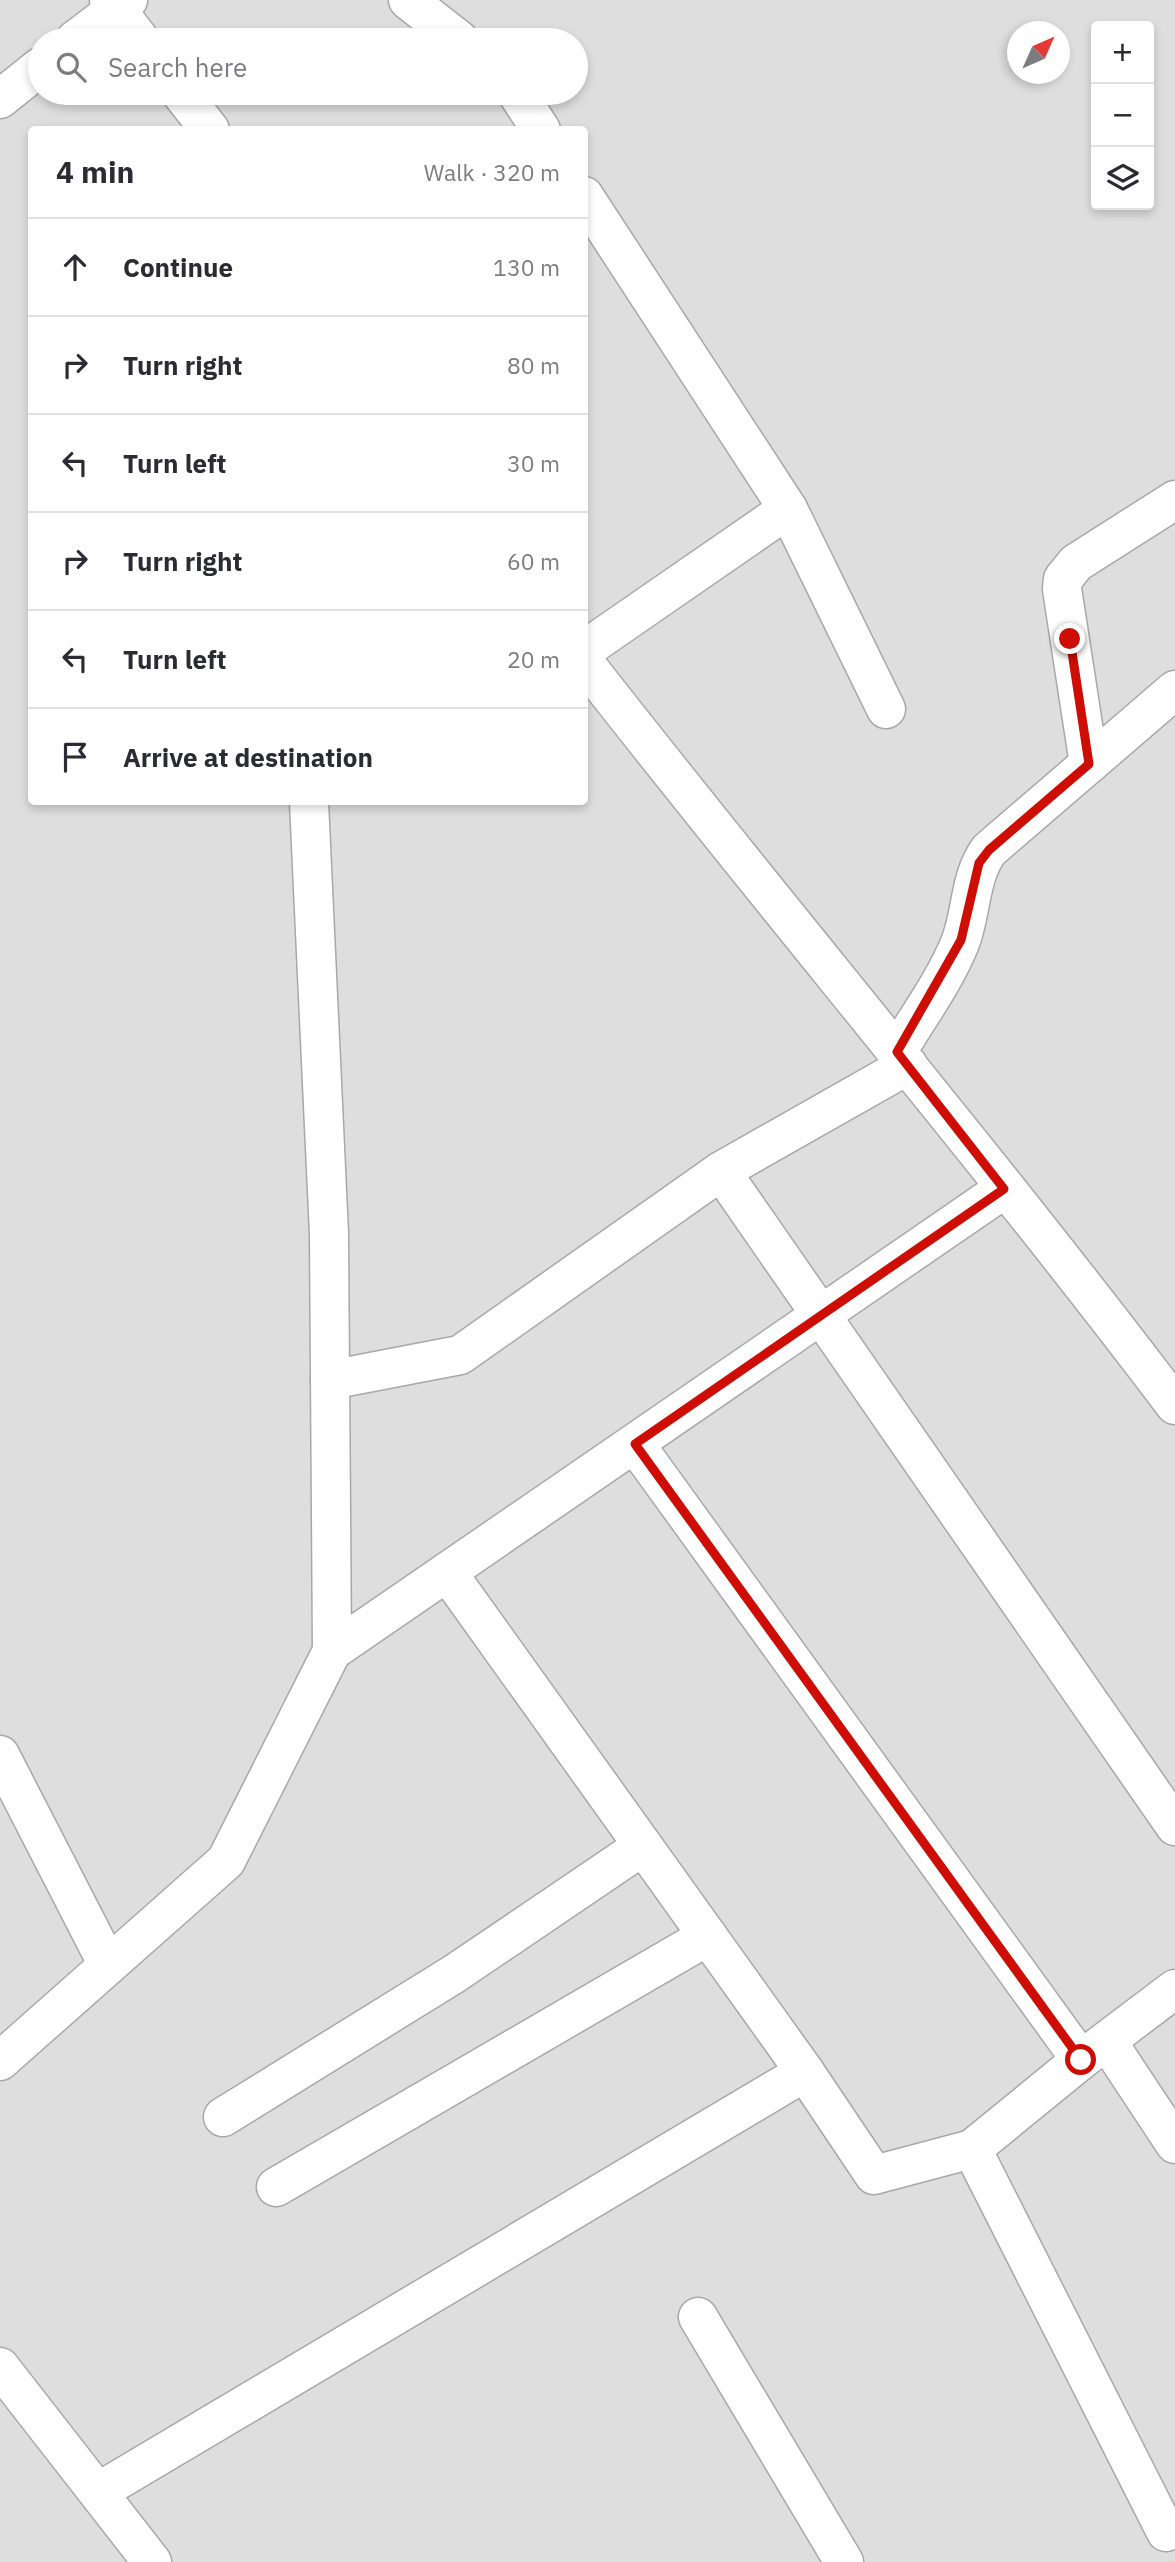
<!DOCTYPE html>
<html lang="en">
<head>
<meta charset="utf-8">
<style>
  :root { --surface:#fff; --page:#f7f7f7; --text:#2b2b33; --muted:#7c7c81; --line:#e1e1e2 }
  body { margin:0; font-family:"IBM Plex Sans",sans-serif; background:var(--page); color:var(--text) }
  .controls { position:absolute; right:21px; top:21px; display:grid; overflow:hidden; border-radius:7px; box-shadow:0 4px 10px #0003 }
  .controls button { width:63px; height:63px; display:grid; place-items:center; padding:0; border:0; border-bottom:2px solid var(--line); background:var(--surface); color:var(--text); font:35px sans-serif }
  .compass { position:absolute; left:1007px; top:21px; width:63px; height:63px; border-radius:50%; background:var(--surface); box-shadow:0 4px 10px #0003; rotate:45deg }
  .stop { position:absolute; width:21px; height:21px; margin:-16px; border:5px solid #ce0d04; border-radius:50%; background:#fff }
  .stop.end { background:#ce0d04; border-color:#fff; box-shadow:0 2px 7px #0008 }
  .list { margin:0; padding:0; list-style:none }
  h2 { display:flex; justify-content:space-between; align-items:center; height:91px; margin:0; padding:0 28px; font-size:30px }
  h2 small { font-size:23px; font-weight:400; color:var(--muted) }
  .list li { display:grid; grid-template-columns:46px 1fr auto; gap:21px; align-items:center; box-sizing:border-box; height:98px; padding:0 28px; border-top:2px solid var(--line) }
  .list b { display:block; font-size:26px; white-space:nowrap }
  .list em { font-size:23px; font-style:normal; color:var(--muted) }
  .icon { flex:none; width:38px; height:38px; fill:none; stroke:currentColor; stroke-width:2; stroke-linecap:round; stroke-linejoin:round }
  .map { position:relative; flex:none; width:1175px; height:2562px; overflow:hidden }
  .search { position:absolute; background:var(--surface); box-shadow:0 4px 10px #0003; left:28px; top:28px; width:560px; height:77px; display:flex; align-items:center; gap:18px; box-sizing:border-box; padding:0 24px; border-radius:38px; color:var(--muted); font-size:26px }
  .panel { position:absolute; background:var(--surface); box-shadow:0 4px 10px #0003; left:28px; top:126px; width:560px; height:679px; border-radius:7px }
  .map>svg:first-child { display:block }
  .residential { fill:#dfdede; fill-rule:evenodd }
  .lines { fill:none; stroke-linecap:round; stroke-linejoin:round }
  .minor-casing { stroke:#a8a8a8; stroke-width:41 }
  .minor { stroke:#fff; stroke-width:38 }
  .route { stroke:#ce0d04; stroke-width:9 }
</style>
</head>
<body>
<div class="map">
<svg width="1175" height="2562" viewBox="0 0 1175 2562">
  <rect width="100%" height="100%" fill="#f1eee8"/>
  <path class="residential" d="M0,0H1175V2562H0ZM1096,26H1149V205H1096ZM1018,32H1060V74H1018ZM40,40H576V93H40ZM32,130H584V802H32Z"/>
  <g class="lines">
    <defs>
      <g id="minor">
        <path d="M109,0L140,40"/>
        <path d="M408,0L459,40"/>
        <path d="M75,40L128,0"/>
        <path d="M181,93L210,130"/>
        <path d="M517,93L541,130"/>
        <path d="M0,99L40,67"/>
        <path d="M584,196L788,509L886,709"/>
        <path d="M584,650L788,509"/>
        <path d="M584,662C779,912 984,1153 1175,1405"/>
        <path d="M1089,764L1062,589L1063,579L1076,563L1175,500"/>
        <path d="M897,1052C918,1017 944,982 960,943C972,913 969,877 989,850L1175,690"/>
        <path d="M721,1171L1175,1826"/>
        <path d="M330,1380L460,1355L721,1171L908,1065"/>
        <path d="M635,1444L1081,2060L1175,1989"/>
        <path d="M447,1572L1004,1189"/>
        <path d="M332,1651L447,1572L805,2072L874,2175L972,2149L1166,2532L1175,2527"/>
        <path d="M0,1755L108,1965"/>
        <path d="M1107,2041L1175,2144"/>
        <path d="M0,2061L226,1861L332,1651L329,1234L309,802"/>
        <path d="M223,2117L454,1974L643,1846"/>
        <path d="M972,2149L1081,2060"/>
        <path d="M276,2187L708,1936"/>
        <path d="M698,2317L844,2562"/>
        <path d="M0,2367L152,2562"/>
        <path d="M98,2492L805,2072"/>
      </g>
    </defs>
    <use href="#minor" class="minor-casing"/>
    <use href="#minor" class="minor"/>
  </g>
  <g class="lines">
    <path class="route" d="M1070,639L1089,764L989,850L979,863L961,940L897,1052L1004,1189L635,1444L1081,2060"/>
  </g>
</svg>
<div class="controls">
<button>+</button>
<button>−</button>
<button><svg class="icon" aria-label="layers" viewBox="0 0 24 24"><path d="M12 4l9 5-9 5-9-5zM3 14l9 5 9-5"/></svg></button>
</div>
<svg class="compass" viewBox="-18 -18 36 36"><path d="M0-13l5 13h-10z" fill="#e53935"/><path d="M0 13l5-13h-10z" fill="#7c7c81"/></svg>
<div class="stop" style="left:1081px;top:2060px"></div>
<div class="stop end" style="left:1070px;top:639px"></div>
<div class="search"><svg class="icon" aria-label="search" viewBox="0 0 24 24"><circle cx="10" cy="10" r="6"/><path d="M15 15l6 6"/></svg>Search here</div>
<section class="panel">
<h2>4 min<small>Walk · 320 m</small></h2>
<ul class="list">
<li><svg class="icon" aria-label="ahead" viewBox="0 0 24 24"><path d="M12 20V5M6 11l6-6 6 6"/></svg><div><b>Continue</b></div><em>130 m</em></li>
<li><svg class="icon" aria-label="right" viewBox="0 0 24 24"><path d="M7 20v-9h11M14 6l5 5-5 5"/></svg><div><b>Turn right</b></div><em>80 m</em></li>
<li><svg class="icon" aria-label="left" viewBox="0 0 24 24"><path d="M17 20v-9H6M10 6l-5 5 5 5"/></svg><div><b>Turn left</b></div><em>30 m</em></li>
<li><svg class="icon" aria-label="right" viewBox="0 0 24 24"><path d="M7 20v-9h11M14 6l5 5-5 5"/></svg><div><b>Turn right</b></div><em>60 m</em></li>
<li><svg class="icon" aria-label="left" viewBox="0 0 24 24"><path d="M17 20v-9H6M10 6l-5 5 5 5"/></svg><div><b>Turn left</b></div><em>20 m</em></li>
<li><svg class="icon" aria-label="arrive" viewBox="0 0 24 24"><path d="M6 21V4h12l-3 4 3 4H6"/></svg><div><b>Arrive at destination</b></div></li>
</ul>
</section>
</div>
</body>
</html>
